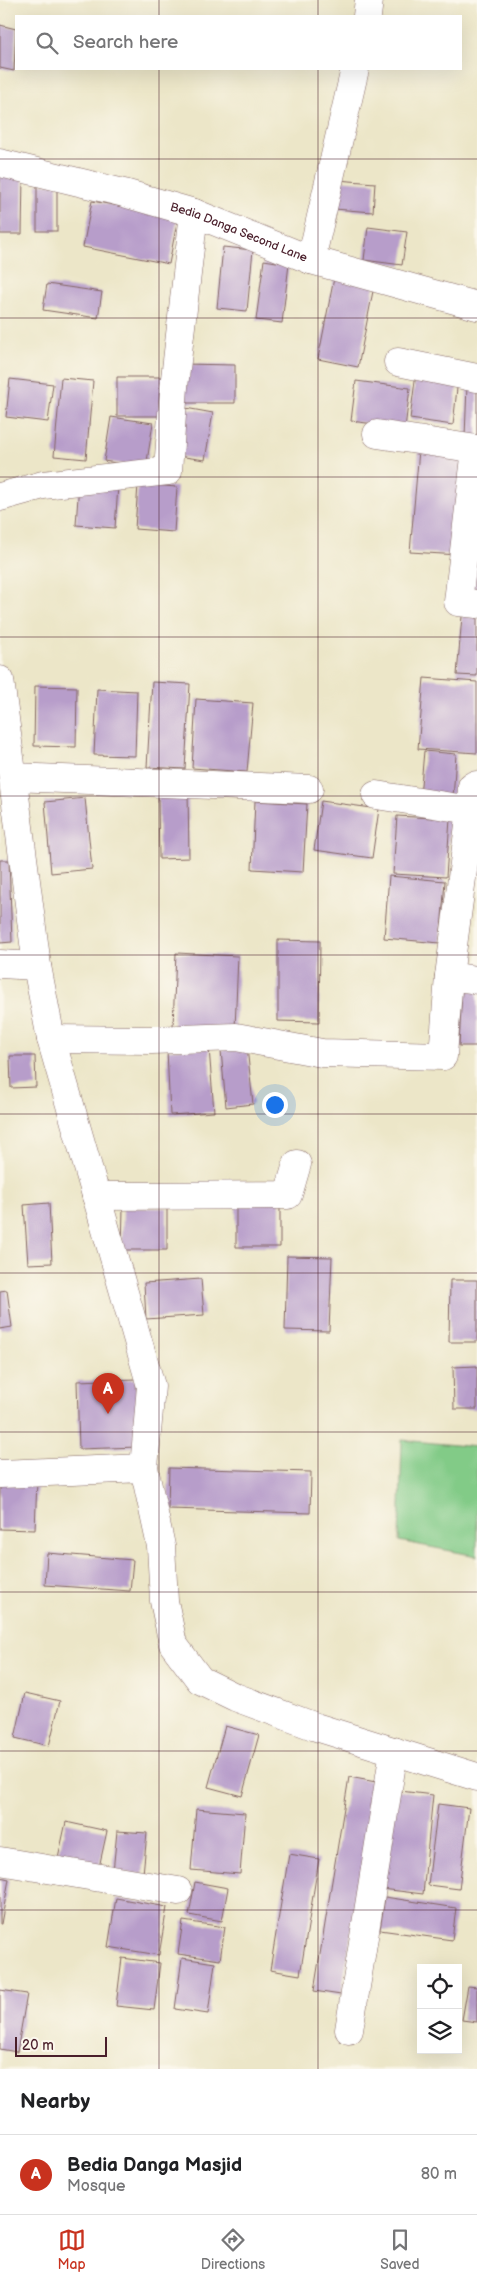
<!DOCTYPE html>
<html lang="en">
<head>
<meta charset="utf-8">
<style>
  :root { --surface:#fff; --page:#f6f6f6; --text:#202124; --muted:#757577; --line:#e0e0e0; --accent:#c8321e }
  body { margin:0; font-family:"Balsamiq Sans",sans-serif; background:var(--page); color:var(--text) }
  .controls { position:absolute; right:15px; bottom:15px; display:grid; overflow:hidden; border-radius:0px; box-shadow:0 5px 20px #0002 }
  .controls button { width:45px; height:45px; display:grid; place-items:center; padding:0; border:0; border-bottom:1px solid var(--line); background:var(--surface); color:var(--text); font:25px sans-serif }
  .scale { position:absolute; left:15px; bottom:12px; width:92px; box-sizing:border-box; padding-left:5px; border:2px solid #4a1f2b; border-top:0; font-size:14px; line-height:18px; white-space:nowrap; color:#4a1f2b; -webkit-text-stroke:4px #fbf7ec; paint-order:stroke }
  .you { position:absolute; left:274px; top:1104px; width:18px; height:18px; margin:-12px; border:4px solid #fff; border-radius:50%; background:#1a73e8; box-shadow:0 0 0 8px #1a73e833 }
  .badge { display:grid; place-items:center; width:32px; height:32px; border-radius:50%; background:var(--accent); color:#fff; font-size:16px; font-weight:700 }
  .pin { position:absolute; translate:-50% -41px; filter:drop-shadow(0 1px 2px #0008) }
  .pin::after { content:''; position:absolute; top:26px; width:18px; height:15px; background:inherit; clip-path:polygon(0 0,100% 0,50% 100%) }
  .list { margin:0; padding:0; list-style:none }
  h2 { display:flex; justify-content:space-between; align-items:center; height:65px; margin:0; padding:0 20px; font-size:21px }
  h2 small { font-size:16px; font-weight:400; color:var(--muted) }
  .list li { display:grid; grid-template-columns:32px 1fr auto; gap:15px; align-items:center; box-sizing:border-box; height:80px; padding:0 20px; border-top:1px solid var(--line) }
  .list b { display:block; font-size:19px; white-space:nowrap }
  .list p { margin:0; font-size:16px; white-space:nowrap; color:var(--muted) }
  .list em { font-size:16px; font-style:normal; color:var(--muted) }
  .icon { flex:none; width:28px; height:28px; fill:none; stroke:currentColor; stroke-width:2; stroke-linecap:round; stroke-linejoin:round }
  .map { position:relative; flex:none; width:477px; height:2069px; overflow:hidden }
  .search { position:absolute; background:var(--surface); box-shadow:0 5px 20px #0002; left:15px; right:15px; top:15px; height:55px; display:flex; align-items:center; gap:12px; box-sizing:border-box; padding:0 18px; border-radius:0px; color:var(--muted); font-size:19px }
  .sheet { height:145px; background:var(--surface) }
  nav { display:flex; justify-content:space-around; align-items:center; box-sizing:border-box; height:70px; border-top:1px solid var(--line); background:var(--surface); font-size:14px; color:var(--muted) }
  nav a { display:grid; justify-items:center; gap:2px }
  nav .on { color:var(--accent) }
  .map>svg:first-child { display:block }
  .green { fill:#82cb87; stroke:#667559 }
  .building { fill:#b79dca }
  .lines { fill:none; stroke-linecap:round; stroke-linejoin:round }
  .minor-casing { stroke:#836562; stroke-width:29 }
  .minor { stroke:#fff; stroke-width:28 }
  .grid { fill:none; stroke:#4a1f2b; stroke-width:1; stroke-opacity:0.55 }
  .labels { text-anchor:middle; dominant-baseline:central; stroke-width:4.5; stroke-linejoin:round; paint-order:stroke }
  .street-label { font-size:12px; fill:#4a1f2b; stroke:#fbf7ec }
</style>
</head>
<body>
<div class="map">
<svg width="477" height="2069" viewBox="0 0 477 2069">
  <rect width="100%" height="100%" fill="#fbf7ec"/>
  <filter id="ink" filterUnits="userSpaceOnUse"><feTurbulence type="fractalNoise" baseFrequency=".02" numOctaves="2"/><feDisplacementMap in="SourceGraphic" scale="10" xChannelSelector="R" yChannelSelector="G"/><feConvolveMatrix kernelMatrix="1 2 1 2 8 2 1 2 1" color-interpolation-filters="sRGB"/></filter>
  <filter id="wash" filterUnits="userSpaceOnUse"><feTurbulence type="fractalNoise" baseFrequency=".0096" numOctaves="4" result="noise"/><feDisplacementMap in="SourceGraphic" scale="20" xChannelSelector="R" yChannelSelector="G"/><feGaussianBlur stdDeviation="1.12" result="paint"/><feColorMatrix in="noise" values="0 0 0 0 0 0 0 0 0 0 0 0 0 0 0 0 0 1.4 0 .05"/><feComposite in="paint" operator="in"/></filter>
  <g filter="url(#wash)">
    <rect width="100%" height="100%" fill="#ece6c8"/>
    <path class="green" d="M402,1440L477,1447V1556L399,1541Z"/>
    <g id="blocks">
      <g class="building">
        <path d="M0,25L16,29L14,71L0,68Z"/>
        <path d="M0,175H23L22,234H0Z"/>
        <path d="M337,180L375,183L373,212L334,209Z"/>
        <rect x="37" y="184" width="20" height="47"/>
        <path d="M92,201L178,217L169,264L83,247Z"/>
        <path d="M368,227L407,232L402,265L364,260Z"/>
        <path d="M223,247L253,250L247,311L217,308Z"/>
        <path d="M264,260L289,264L282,323L256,320Z"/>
        <path d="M334,278L374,286L358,367L318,359Z"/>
        <path d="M47,284L102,292L98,318L43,310Z"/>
        <path d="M182,364L235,365V403H182Z"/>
        <path d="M416,373L458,379L453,425L410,419Z"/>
        <path d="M117,377H169L168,416H117Z"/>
        <path d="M61,378L93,381L86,459L54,456Z"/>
        <path d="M10,379L53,384L48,422L6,417Z"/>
        <path d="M356,381L410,388L405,428L351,421Z"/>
        <path d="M467,385L477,386V438L465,437Z"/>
        <path d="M180,407L213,413L205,460L171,455Z"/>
        <path d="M111,417L153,423L146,468L104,461Z"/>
        <path d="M419,450L468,454L459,555L410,552Z"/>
        <path d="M79,483L118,486L115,528L76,525Z"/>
        <path d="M138,484L177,487L174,532L135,529Z"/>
        <path d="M477,532V590L469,589Z"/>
        <path d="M462,616L477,617V676L457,675Z"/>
        <path d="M424,678L477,682V753L418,749Z"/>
        <path d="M152,682L190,684L185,769L147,767Z"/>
        <path d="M35,686L77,687L76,747L34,746Z"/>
        <path d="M97,689L137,691L135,756L94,755Z"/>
        <path d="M196,699L253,703L247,772L192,768Z"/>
        <path d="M424,751L456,754L453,800L420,797Z"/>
        <path d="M158,790H188L189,858L159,859Z"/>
        <path d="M85,798L92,869L51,873L45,802Z"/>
        <path d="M255,801L307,804L303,872L252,869Z"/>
        <path d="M321,801L379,809L372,858L314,850Z"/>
        <path d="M397,816L450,819L446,877L393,874Z"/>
        <path d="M0,860H9L12,942L0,943Z"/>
        <path d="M389,876L445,881L440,943L384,938Z"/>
        <path d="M278,940L320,941L319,1022L278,1021Z"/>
        <path d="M176,953L238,956L235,1029L173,1026Z"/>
        <path d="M462,990L477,991V1046H459Z"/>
        <path d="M247,1047L253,1104L226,1107L221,1050Z"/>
        <path d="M209,1048L214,1112L170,1115L167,1050Z"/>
        <path d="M10,1056H35L36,1087L11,1088Z"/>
        <path d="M280,1200V1247H236V1201Z"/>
        <path d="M49,1203L52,1263L28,1264L24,1205Z"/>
        <path d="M123,1208H167V1250H122Z"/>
        <path d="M287,1256L332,1257L329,1331L285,1330Z"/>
        <path d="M201,1279L204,1315L146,1319L144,1283Z"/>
        <path d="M450,1280H477V1342H449Z"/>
        <path d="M7,1290L12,1327L0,1329V1291Z"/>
        <path d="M477,1366V1409H454L453,1367Z"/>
        <path d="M136,1379L138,1447L79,1449L77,1381Z"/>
        <path d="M169,1468L311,1472L310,1513L168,1509Z"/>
        <path d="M0,1479L37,1480L35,1530L0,1529Z"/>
        <path d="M47,1553L133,1560L130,1591L45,1585Z"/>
        <path d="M25,1693L60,1701L49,1746L15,1738Z"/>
        <path d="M225,1726L259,1735L242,1796L208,1787Z"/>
        <path d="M349,1777L376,1782L341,1995L314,1991Z"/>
        <path d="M392,1790L433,1795L423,1894L382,1889Z"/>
        <path d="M438,1804L469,1808L459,1889L428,1885Z"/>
        <path d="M196,1809L245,1813L240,1874L191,1870Z"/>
        <path d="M66,1822L107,1831L98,1872L57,1863Z"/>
        <path d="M117,1831L147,1833L143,1874L113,1872Z"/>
        <path d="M289,1854L319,1859L300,1975L270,1970Z"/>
        <path d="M0,1877L9,1879L1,1924H0Z"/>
        <path d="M195,1882L228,1888L222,1921L189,1915Z"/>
        <path d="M385,1897L456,1908L452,1940L380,1930Z"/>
        <path d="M116,1898L167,1907L159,1955L108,1947Z"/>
        <path d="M183,1921L225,1927L220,1960L178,1954Z"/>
        <path d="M122,1958L160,1963L154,2010L116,2006Z"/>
        <path d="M182,1958L215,1963L208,2014L175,2009Z"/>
        <path d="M468,1986L477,1987V2022L462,2020Z"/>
        <path d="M0,1990L27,1994L17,2052L0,2049Z"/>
      </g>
    </g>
  </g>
  <g filter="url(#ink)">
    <use href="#blocks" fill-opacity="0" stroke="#836562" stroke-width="1"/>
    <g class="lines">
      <defs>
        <g id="minor">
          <path d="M367,16L369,0"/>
          <path id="s1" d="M0,163L124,193L194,213L311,260L477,306"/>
          <path d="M311,260L355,69"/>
          <path d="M398,362L477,378"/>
          <path d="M377,434L477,449"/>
          <path d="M476,449L458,602L477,604"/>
          <path d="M0,497L43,485L168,471L174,387L194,213"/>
          <path d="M0,680L37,966"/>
          <path d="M13,777L309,789"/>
          <path d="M376,795L471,810"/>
          <path d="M0,964L37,966L51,1039L151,1386L144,1468"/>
          <path d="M449,976L471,810L472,786L477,785"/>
          <path d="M51,1039L152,1040L236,1037L322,1053L443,1056L449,976L477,980"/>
          <path d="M96,1196L288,1195L297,1164"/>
          <path d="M0,1474L144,1468L161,1546L164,1601L173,1644L200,1680L235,1697L316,1727L477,1777"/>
          <path d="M0,1861L178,1891"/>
          <path d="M349,2030L394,1751"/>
        </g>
      </defs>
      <use href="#minor" class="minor-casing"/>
      <use href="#minor" class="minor"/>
    </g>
  </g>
  <path class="grid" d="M159,0V16M318,0V16M159,69V2069M318,69V2069M0,159H477M0,318H477M0,477H477M0,637H477M0,796H477M0,955H477M0,1114H477M0,1273H477M0,1432H477M0,1592H477M0,1751H477M0,1910H477"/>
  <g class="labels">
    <g class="street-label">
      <text stroke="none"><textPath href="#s1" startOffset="249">Bedia Danga Second Lane</textPath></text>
    </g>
  </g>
</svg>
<div class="controls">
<button><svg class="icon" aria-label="locate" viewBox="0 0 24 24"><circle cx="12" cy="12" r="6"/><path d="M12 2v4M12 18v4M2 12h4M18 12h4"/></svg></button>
<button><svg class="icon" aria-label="layers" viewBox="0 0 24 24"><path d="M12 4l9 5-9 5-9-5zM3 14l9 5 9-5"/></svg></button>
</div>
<div class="scale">20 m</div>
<div class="you"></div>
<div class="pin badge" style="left:108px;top:1414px">A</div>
<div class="search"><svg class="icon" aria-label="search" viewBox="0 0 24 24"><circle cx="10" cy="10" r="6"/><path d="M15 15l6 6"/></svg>Search here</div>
</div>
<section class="sheet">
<h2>Nearby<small></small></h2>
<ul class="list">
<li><span class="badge">A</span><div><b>Bedia Danga Masjid</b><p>Mosque</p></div><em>80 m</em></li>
</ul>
</section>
<nav>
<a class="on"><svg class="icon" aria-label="map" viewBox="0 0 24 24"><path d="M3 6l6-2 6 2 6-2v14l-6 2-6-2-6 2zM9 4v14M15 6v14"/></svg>Map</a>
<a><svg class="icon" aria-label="directions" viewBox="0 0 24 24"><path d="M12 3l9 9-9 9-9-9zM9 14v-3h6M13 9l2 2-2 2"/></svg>Directions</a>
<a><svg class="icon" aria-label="saved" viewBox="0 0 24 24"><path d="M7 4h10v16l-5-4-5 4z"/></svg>Saved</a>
</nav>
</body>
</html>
